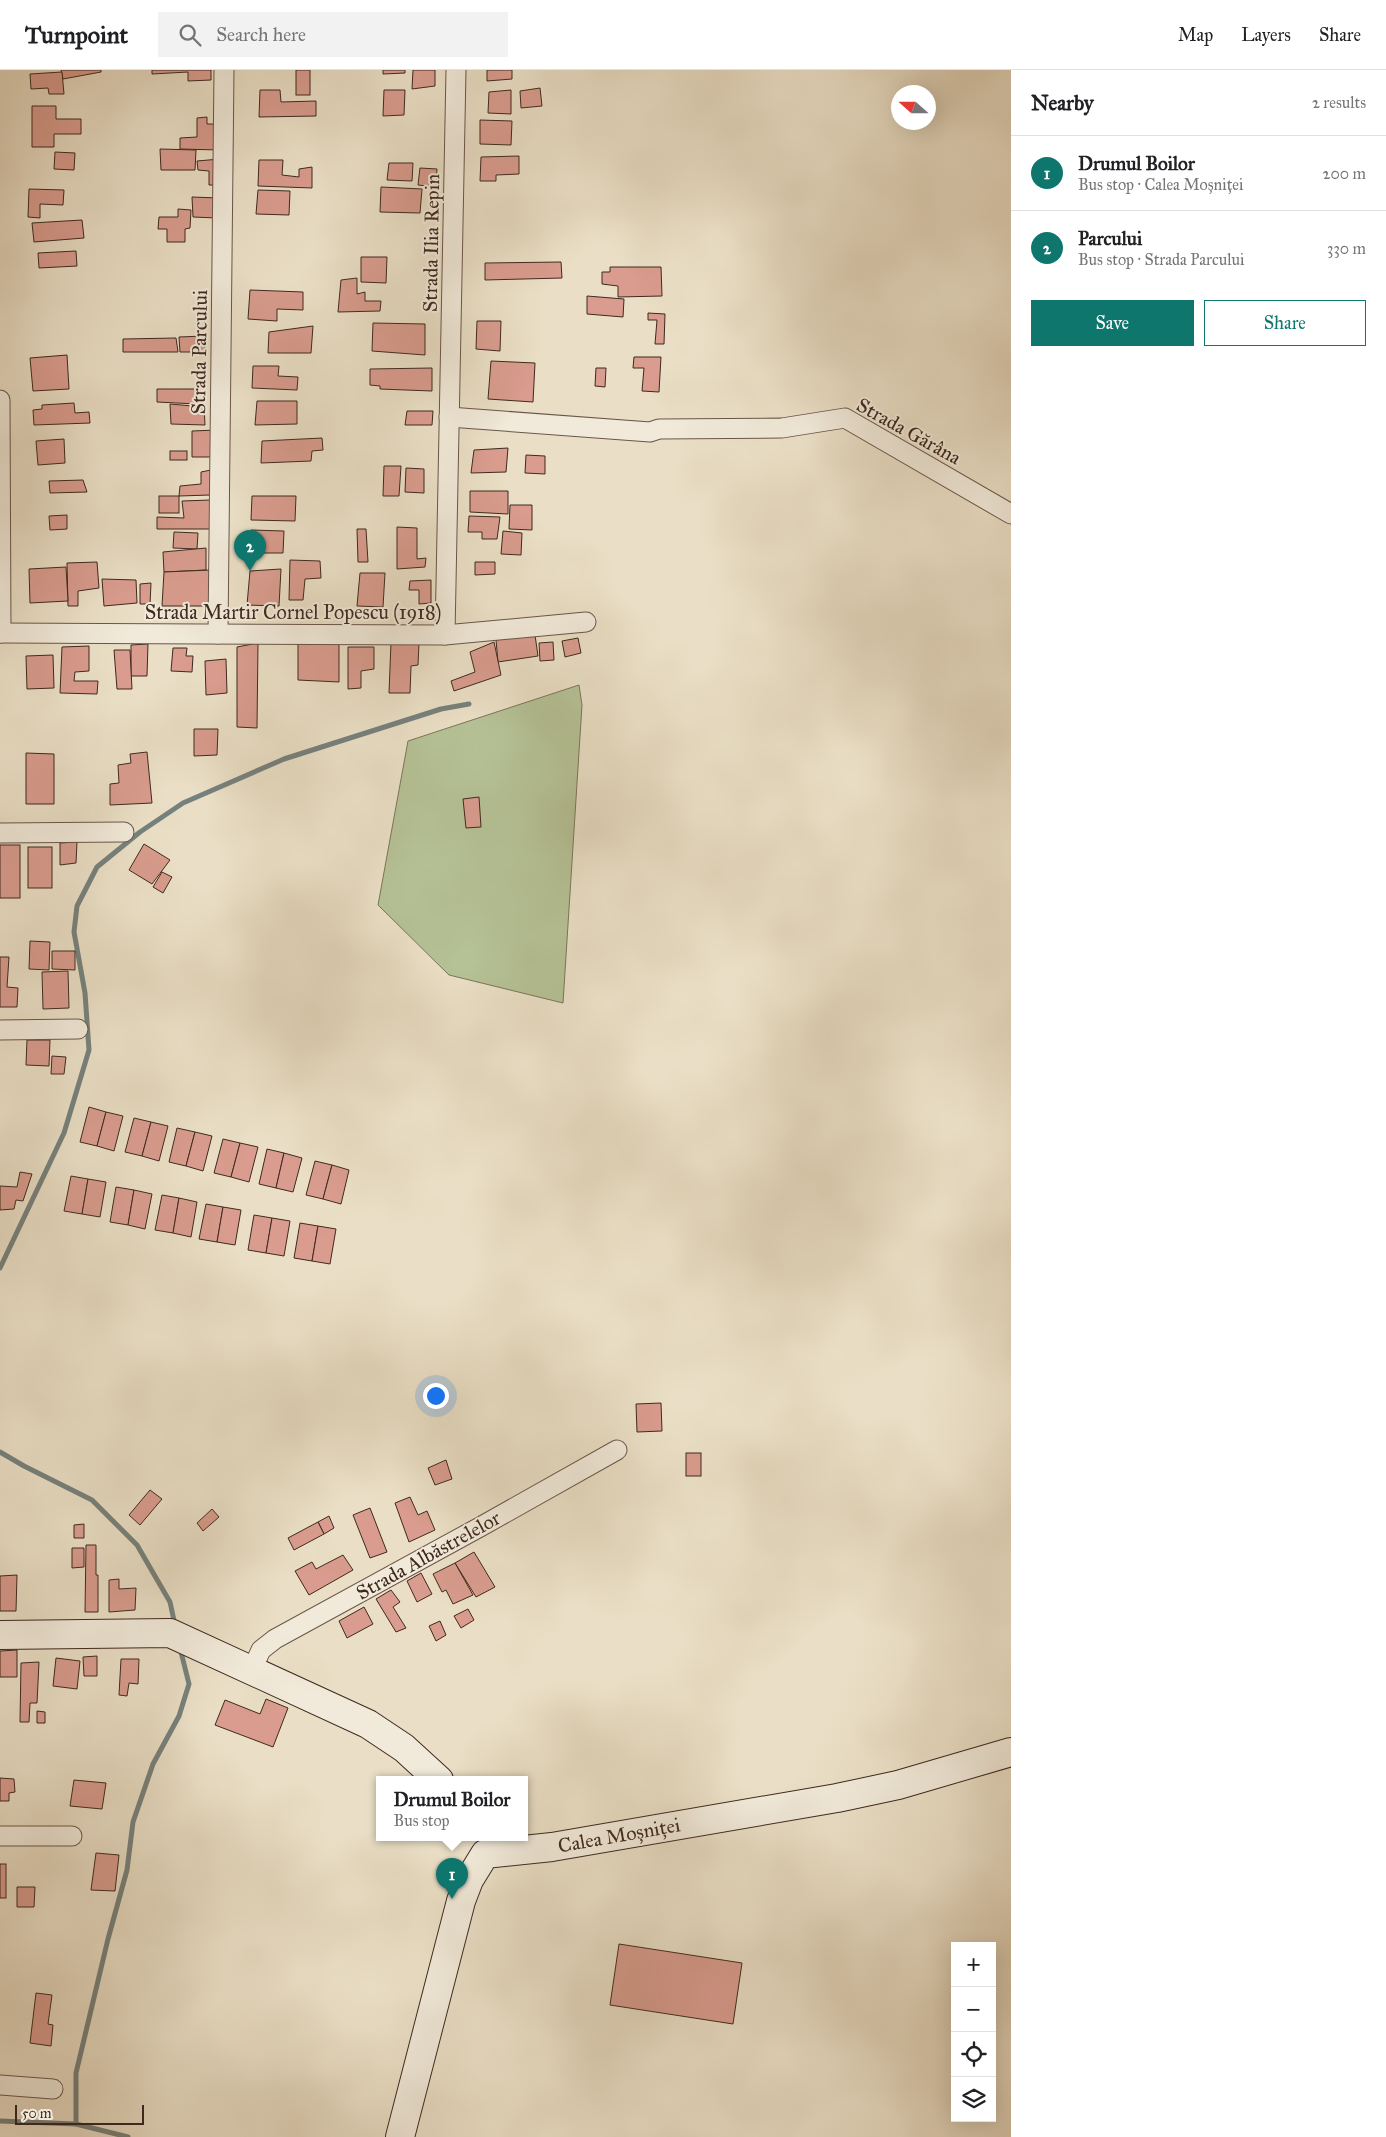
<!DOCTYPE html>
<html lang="en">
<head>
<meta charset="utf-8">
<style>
  :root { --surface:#fff; --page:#f2f2f2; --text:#202124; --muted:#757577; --line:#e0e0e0; --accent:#0f766e }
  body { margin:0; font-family:"IM FELL Great Primer",serif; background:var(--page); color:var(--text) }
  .controls { position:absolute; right:15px; bottom:15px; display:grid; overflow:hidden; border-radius:0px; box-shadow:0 5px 20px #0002 }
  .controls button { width:45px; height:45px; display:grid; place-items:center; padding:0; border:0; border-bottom:1px solid var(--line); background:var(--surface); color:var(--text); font:25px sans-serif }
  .compass { position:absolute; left:891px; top:15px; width:45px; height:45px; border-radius:50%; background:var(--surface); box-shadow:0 5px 20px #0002; rotate:291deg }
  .scale { position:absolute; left:15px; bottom:12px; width:129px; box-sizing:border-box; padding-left:5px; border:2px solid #3f291f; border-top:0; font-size:14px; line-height:18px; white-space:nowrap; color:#3f291f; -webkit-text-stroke:4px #f1eada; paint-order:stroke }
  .you { position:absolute; left:435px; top:1325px; width:18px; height:18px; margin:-12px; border:4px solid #fff; border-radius:50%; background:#1a73e8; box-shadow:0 0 0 8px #1a73e833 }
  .badge { display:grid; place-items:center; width:32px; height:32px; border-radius:50%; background:var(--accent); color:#fff; font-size:16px; font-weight:700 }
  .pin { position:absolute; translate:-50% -41px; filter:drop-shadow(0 1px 2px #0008) }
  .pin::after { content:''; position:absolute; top:26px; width:18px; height:15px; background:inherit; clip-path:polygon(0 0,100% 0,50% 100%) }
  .popup { position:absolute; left:376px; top:1706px; width:152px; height:65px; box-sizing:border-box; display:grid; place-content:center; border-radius:0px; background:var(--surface); filter:drop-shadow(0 1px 4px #0005); font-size:16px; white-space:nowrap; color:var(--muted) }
  .popup b { font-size:19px; color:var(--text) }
  .popup::after { content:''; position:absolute; left:50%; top:100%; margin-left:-10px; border:10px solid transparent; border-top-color:var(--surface) }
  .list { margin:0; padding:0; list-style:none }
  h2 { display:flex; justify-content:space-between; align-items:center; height:65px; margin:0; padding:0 20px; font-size:21px }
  h2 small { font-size:16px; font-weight:400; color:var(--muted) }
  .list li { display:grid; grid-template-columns:32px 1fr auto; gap:15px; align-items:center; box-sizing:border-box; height:75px; padding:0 20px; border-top:1px solid var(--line) }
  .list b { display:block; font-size:19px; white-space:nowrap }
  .list p { margin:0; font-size:16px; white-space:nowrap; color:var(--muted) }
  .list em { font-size:16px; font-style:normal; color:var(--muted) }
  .actions { display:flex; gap:10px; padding:15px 20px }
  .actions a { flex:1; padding:11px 0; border:1px solid var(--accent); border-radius:0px; text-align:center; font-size:18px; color:var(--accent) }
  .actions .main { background:var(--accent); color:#fff }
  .icon { flex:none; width:28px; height:28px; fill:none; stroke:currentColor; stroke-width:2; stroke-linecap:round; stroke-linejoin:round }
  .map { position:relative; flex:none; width:1011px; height:2067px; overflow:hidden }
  header { display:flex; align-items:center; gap:30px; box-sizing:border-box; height:70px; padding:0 25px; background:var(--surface); border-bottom:1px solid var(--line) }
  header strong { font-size:24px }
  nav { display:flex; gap:28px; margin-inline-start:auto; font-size:18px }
  .search { width:350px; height:45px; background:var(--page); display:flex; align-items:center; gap:12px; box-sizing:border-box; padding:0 18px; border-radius:0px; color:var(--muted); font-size:19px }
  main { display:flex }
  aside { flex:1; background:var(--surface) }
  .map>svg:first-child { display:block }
  .green { fill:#b5c296; stroke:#7a765a }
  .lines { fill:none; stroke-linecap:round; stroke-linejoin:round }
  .stream { stroke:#76817d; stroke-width:5 }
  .building { fill:#d99c8e; stroke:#3f291f }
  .street-casing { stroke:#6a5649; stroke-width:21 }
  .secondary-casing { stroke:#3f291f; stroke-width:30 }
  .street { stroke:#f1eada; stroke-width:19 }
  .secondary { stroke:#f1eada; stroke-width:28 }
  .labels { text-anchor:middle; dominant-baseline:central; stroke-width:4; stroke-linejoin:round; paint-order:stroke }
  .street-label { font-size:20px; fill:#3f291f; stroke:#f1eada }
</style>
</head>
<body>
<header>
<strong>Turnpoint</strong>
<div class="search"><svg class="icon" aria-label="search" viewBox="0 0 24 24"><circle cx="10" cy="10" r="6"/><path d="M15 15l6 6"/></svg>Search here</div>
<nav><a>Map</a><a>Layers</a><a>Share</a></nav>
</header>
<main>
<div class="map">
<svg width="1011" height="2067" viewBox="0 0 1011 2067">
  <rect width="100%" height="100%" fill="#eadfc6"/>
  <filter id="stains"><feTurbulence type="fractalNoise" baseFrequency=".004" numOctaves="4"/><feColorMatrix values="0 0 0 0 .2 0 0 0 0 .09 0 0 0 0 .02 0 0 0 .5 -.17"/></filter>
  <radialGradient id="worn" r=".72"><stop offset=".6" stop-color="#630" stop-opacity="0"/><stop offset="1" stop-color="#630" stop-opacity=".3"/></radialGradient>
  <path class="green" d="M579,615L582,635L563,933L449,905L378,835L408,671Z"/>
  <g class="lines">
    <g class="stream">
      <path d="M0,1198L64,1063L89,980L85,923L74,862L77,836L97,797L140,762L183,733L284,689L441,639L469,634"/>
      <path d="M0,1382L24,1396L92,1430L137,1475L170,1532L175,1555"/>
      <path d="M0,2051L76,2054L128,2067"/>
      <path d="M76,2054V2003L108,1869L127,1800L133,1752L153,1694L179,1646L189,1614L180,1578"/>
    </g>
  </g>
  <g class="building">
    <path d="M61,0H101V2L63,9Z"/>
    <path d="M152,0H211V10L188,11V2L152,4Z"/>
    <rect x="296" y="0" width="14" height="25"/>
    <path d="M383,0H405V3L383,4Z"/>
    <path d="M413,0H435V16L412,19Z"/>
    <path d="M487,0H512V9L487,11Z"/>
    <path d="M62,2L64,24H49L48,18L31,19L30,4Z"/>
    <path d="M540,18L542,36L521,38L520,21Z"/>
    <path d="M260,20H280L281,32L316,31V46L259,47Z"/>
    <path d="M384,20H405L404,45L383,46Z"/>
    <path d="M511,20V44L488,43L489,22Z"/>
    <path d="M32,36H56V49H81V64H54V77H32Z"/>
    <path d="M207,47V54H219L220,80L180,79V68L197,67V48Z"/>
    <path d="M480,50L512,51L511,75L480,74Z"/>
    <path d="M160,79L196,80L195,100H161Z"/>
    <path d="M55,82L75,83L74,100L54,99Z"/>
    <path d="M519,86V104L496,105V111H480L481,87Z"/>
    <path d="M220,89L219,115H209V101L198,100L197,91Z"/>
    <path d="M259,90H283L282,105L299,107V99L312,97V118L258,116Z"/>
    <path d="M389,93H413L412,111L387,110Z"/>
    <path d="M420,98L437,99L436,117L418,115Z"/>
    <path d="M381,117L422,119L420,143L380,142Z"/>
    <path d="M29,119L64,120L63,135L40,134V148L28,147Z"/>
    <path d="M258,120L290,121L289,145L256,144Z"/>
    <path d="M192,127L219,128L217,148L193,147Z"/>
    <path d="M178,139L191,140L190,158L185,159V172H167V159H158L159,147H178Z"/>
    <path d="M82,150L84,168L34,172L32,153Z"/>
    <path d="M76,181L77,196L39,198L38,183Z"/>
    <path d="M361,187H387L386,213L361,212Z"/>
    <path d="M561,192L562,208L485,210V193Z"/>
    <path d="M610,197H661L662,226L618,227V216L602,214V202H610Z"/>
    <path d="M357,208V224L365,222V231H381L380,241L338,242L341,210Z"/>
    <path d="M250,220L303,222V240L277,239V251L248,249Z"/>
    <path d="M587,226L624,229L623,247L587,244Z"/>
    <path d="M648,243L665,244L664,274H655L657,250H648Z"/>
    <path d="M477,251H501L500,281L476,279Z"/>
    <path d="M373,253L425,254V285L372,281Z"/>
    <path d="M313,256L311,283H268L269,262Z"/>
    <path d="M204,266L205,282H180L179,267Z"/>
    <path d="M176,268L178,282H123V269Z"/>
    <path d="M67,285L69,319L33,321L30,288Z"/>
    <path d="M634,287H661L659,322L642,321L644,298H633Z"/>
    <path d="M491,291L535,293L533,332L488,329Z"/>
    <path d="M253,296H279L278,306L298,307L297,320L252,318Z"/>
    <path d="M432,298V321L380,319V316L370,315V299Z"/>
    <path d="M596,298H606L605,317L595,316Z"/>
    <path d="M157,319H196L197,334L157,332Z"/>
    <path d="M257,331H297V354L255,355Z"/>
    <path d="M74,333L75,343L89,342L90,353L34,355L33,340L42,339V335Z"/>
    <path d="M170,334L204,337L205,355L171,354Z"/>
    <path d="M407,341H433L432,355H405Z"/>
    <path d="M216,360V387H192V361Z"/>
    <path d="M322,368L323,380L312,381L311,391L261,393L262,371Z"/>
    <path d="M64,369L65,393L38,395L36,371Z"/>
    <path d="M508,378L506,402L471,403L474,380Z"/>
    <rect x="170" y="381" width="17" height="9"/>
    <path d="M526,385L545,386V404L525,403Z"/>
    <path d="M384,396H401L399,426H383Z"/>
    <path d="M406,398L424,399V423L405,422Z"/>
    <path d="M211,400L210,425L179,426L180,416L201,414V402Z"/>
    <path d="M83,410L87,422L50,423L49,411Z"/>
    <path d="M470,421H508V444L470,442Z"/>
    <rect x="159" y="426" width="20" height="17"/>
    <path d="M252,426H296L295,451L251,450Z"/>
    <path d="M210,430V459H157V447L184,448L182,431Z"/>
    <path d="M510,435H532V460L509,459Z"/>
    <path d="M67,445V459L50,460L49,446Z"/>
    <path d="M469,446L500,447L497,469H482V462H468Z"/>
    <path d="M397,457L417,458V489L426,488L425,497L397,499Z"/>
    <path d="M357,459H366L368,492H358Z"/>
    <path d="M251,460L284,461L283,483H250Z"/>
    <path d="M503,461L522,463L521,485L501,484Z"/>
    <path d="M174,462L198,463L197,479L173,478Z"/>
    <path d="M206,478V500L164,502L163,482Z"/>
    <path d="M290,490L320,491L321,508L305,509L303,530H289Z"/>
    <path d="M97,492L99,518L78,521V536H68L67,493Z"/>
    <path d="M475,492H495V504L475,505Z"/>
    <path d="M66,497L68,531L30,533L29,499Z"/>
    <path d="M281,499L279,536L247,535L250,501Z"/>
    <path d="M211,500V536H162L164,502Z"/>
    <path d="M360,503H385L383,537L357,536Z"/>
    <path d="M102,509L136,510L137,533L104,536Z"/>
    <path d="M431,510V533L419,534V520H409L410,511Z"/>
    <path d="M151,513L150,534H140V514Z"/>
    <path d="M535,565L538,586L498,592L496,570Z"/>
    <path d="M578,568L581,583L565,587L562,571Z"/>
    <path d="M298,572H339V612L298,610Z"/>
    <path d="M391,572L419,573L418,595L411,596L410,623H389Z"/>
    <path d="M494,572L501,605L454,621L451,611L475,602L470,582Z"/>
    <path d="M553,572L554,590L540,591L539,573Z"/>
    <path d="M258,573L257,658L237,657V577Z"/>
    <path d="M148,574L147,606H131V575Z"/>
    <path d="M89,576V601L75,602L74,611H98L97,624L60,623L62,577Z"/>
    <path d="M348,577H374V599L361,601V618L348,619Z"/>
    <path d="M173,578H187L186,586H193L192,602L171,601Z"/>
    <path d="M114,580H130L132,619H117Z"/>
    <path d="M53,585L54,618L27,619L26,586Z"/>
    <path d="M226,589L227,623L206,625L205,591Z"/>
    <path d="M194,659H218L217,685L194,686Z"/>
    <path d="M147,682L152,733L110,735V714L119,713L118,695L131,693L130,684Z"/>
    <path d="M26,683L54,684V734H26Z"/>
    <path d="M479,727L481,757L466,758L463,729Z"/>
    <path d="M77,772L76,793L60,795V773Z"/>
    <path d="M144,774L170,790L152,814L129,800Z"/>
    <rect x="0" y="775" width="20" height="53"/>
    <rect x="28" y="777" width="24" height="41"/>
    <path d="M162,802L172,807L163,823L153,817Z"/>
    <path d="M30,871L50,872L49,900L29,899Z"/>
    <path d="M52,881H75V900L52,899Z"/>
    <path d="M0,887H9L7,917L18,918L17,937H0Z"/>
    <path d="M68,901L69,938L43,939L42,902Z"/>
    <path d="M27,970H50L49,996L26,995Z"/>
    <path d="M52,986L66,987L64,1004H51Z"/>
    <path d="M89,1037L106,1042L97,1076L80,1072Z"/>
    <path d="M106,1042L123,1046L114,1081L97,1076Z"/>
    <path d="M134,1048L151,1052L142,1086L125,1082Z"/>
    <path d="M151,1052L168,1056L159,1091L142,1086Z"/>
    <path d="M177,1058L195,1062L186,1096L169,1092Z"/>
    <path d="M195,1062L212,1066L203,1101L186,1096Z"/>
    <path d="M223,1069L240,1073L231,1107L214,1103Z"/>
    <path d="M240,1073L258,1077L249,1112L231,1107Z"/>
    <path d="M267,1079L284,1083L276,1118L259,1114Z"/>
    <path d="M284,1083L302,1088L293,1122L276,1118Z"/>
    <path d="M315,1091L332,1095L323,1129L306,1125Z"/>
    <path d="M332,1095L349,1100L341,1134L323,1129Z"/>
    <path d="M20,1102L32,1104L23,1131L16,1130L14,1139L0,1140V1116L17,1117Z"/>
    <path d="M71,1106L88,1109L82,1144L64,1141Z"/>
    <path d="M88,1109L106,1112L100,1147L82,1144Z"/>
    <path d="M116,1117L134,1120L128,1155L110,1152Z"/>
    <path d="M134,1120L152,1124L145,1159L128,1155Z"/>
    <path d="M162,1125L179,1128L173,1163L155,1160Z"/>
    <path d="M179,1128L197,1132L191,1167L173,1163Z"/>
    <path d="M206,1134L223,1137L217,1172L199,1169Z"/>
    <path d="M223,1137L241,1140L235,1175L217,1172Z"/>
    <path d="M254,1145L272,1148L266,1183L248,1180Z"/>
    <path d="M272,1148L290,1151L284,1186L266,1183Z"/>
    <path d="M300,1153L318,1156L312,1191L294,1188Z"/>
    <path d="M318,1156L336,1159L330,1194L312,1191Z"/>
    <path d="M661,1333L662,1361L637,1362L636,1334Z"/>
    <rect x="686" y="1383" width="15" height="23"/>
    <path d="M446,1390L452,1409L435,1415L428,1398Z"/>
    <path d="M150,1420L162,1429L140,1455L129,1445Z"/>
    <path d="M410,1427L418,1445L427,1441L435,1460L409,1472L395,1433Z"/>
    <path d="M370,1438L387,1482L370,1488L353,1445Z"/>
    <path d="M212,1439L219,1447L203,1461L197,1453Z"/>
    <path d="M329,1446L334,1458L324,1464L318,1452Z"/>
    <path d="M318,1452L324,1464L294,1480L288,1468Z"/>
    <path d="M84,1454V1468H74V1455Z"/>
    <path d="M86,1475H96V1505H98V1542H85Z"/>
    <path d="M72,1478H84V1497L72,1498Z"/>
    <path d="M474,1482L495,1517L476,1527L455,1493Z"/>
    <path d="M343,1485L353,1500L309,1525L295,1501L312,1492L316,1499Z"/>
    <path d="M455,1493L473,1525L453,1534L446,1520L442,1522L433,1504Z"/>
    <path d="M421,1503L432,1524L417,1532L407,1511Z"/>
    <path d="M17,1505L16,1541H0V1506Z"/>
    <path d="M119,1509V1519L136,1518L135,1540L109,1542V1510Z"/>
    <path d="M391,1520L400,1532L393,1537L406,1558L396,1562L376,1529Z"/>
    <path d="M364,1537L373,1554L347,1568L339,1551Z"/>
    <path d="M468,1539L474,1550L461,1558L454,1546Z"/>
    <path d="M440,1551L446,1565L436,1571L429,1556Z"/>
    <path d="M17,1580V1607H0V1581Z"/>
    <path d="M97,1586V1606H84L83,1587Z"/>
    <path d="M56,1588L80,1591L77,1619L53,1616Z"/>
    <path d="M121,1589H139L138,1614L129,1613L127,1626L119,1625Z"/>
    <path d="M39,1592L37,1633H30L29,1652H20L21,1593Z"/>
    <path d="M266,1629L288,1638L273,1677L215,1655L225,1630L260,1644Z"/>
    <path d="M37,1641L45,1642V1653H37Z"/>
    <path d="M0,1708L14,1709L15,1722L9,1723V1731H0Z"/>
    <path d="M74,1710L106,1713L102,1739L70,1736Z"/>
    <path d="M96,1783L119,1785L115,1821L91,1820Z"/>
    <rect x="0" y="1794" width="6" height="34"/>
    <path d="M17,1817H35L34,1837H17Z"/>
    <path d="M619,1874L742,1893L733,1954L610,1935Z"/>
    <path d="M36,1923L52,1925L48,1954L53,1955L51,1976L30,1973Z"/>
  </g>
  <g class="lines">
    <defs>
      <g id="street">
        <path d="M0,330L1,563"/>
        <path d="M449,347L650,362L659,359L782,358L845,348L1011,444"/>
        <path d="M0,563L445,565L586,552"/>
        <path d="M218,564L224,0"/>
        <path d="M445,565L456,0"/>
        <path d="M0,763L124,762"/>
        <path d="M0,960L78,959"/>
        <path d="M251,1602L261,1580L275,1569L480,1457L617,1380"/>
        <path d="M0,1766H72"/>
        <path d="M0,2015L53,2019"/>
      </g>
      <g id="secondary">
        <path d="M0,1565L170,1563L368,1654L404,1678L439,1710"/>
        <path d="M400,2067L461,1831L469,1810L485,1784L552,1777L837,1728L898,1715L1011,1682"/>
      </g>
    </defs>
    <use href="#street" class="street-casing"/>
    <use href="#secondary" class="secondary-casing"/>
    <use href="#street" class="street"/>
    <use href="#secondary" class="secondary"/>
  </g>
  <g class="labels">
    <g class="street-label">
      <text transform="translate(431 173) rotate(-89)">Strada Ilia Repin</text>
      <text transform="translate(199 282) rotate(-89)">Strada Parcului</text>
      <text transform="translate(909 361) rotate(29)">Strada Gărâna</text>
      <text x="293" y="542">Strada Martir Cornel Popescu (1918)</text>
      <text transform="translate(428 1485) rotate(-29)">Strada Albăstrelelor</text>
      <text transform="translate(619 1765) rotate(-10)">Calea Moșniței</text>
    </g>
  </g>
  <rect width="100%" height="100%" filter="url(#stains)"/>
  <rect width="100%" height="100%" fill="url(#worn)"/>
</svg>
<div class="controls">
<button>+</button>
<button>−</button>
<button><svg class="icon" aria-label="locate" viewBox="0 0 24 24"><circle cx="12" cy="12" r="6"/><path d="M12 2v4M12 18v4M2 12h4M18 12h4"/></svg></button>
<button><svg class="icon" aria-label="layers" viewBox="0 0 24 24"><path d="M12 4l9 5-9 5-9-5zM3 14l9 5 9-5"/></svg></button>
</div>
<svg class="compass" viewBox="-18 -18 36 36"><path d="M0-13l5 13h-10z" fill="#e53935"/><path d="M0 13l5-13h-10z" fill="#757577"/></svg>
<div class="scale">50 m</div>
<div class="you"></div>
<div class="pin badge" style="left:452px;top:1829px">1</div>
<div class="popup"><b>Drumul Boilor</b>Bus stop</div>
<div class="pin badge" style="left:250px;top:501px">2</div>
</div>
<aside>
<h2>Nearby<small>2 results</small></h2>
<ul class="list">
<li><span class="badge">1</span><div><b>Drumul Boilor</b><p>Bus stop · Calea Moșniței</p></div><em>200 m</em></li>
<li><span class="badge">2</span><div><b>Parcului</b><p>Bus stop · Strada Parcului</p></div><em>330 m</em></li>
</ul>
<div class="actions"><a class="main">Save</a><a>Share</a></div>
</aside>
</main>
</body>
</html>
